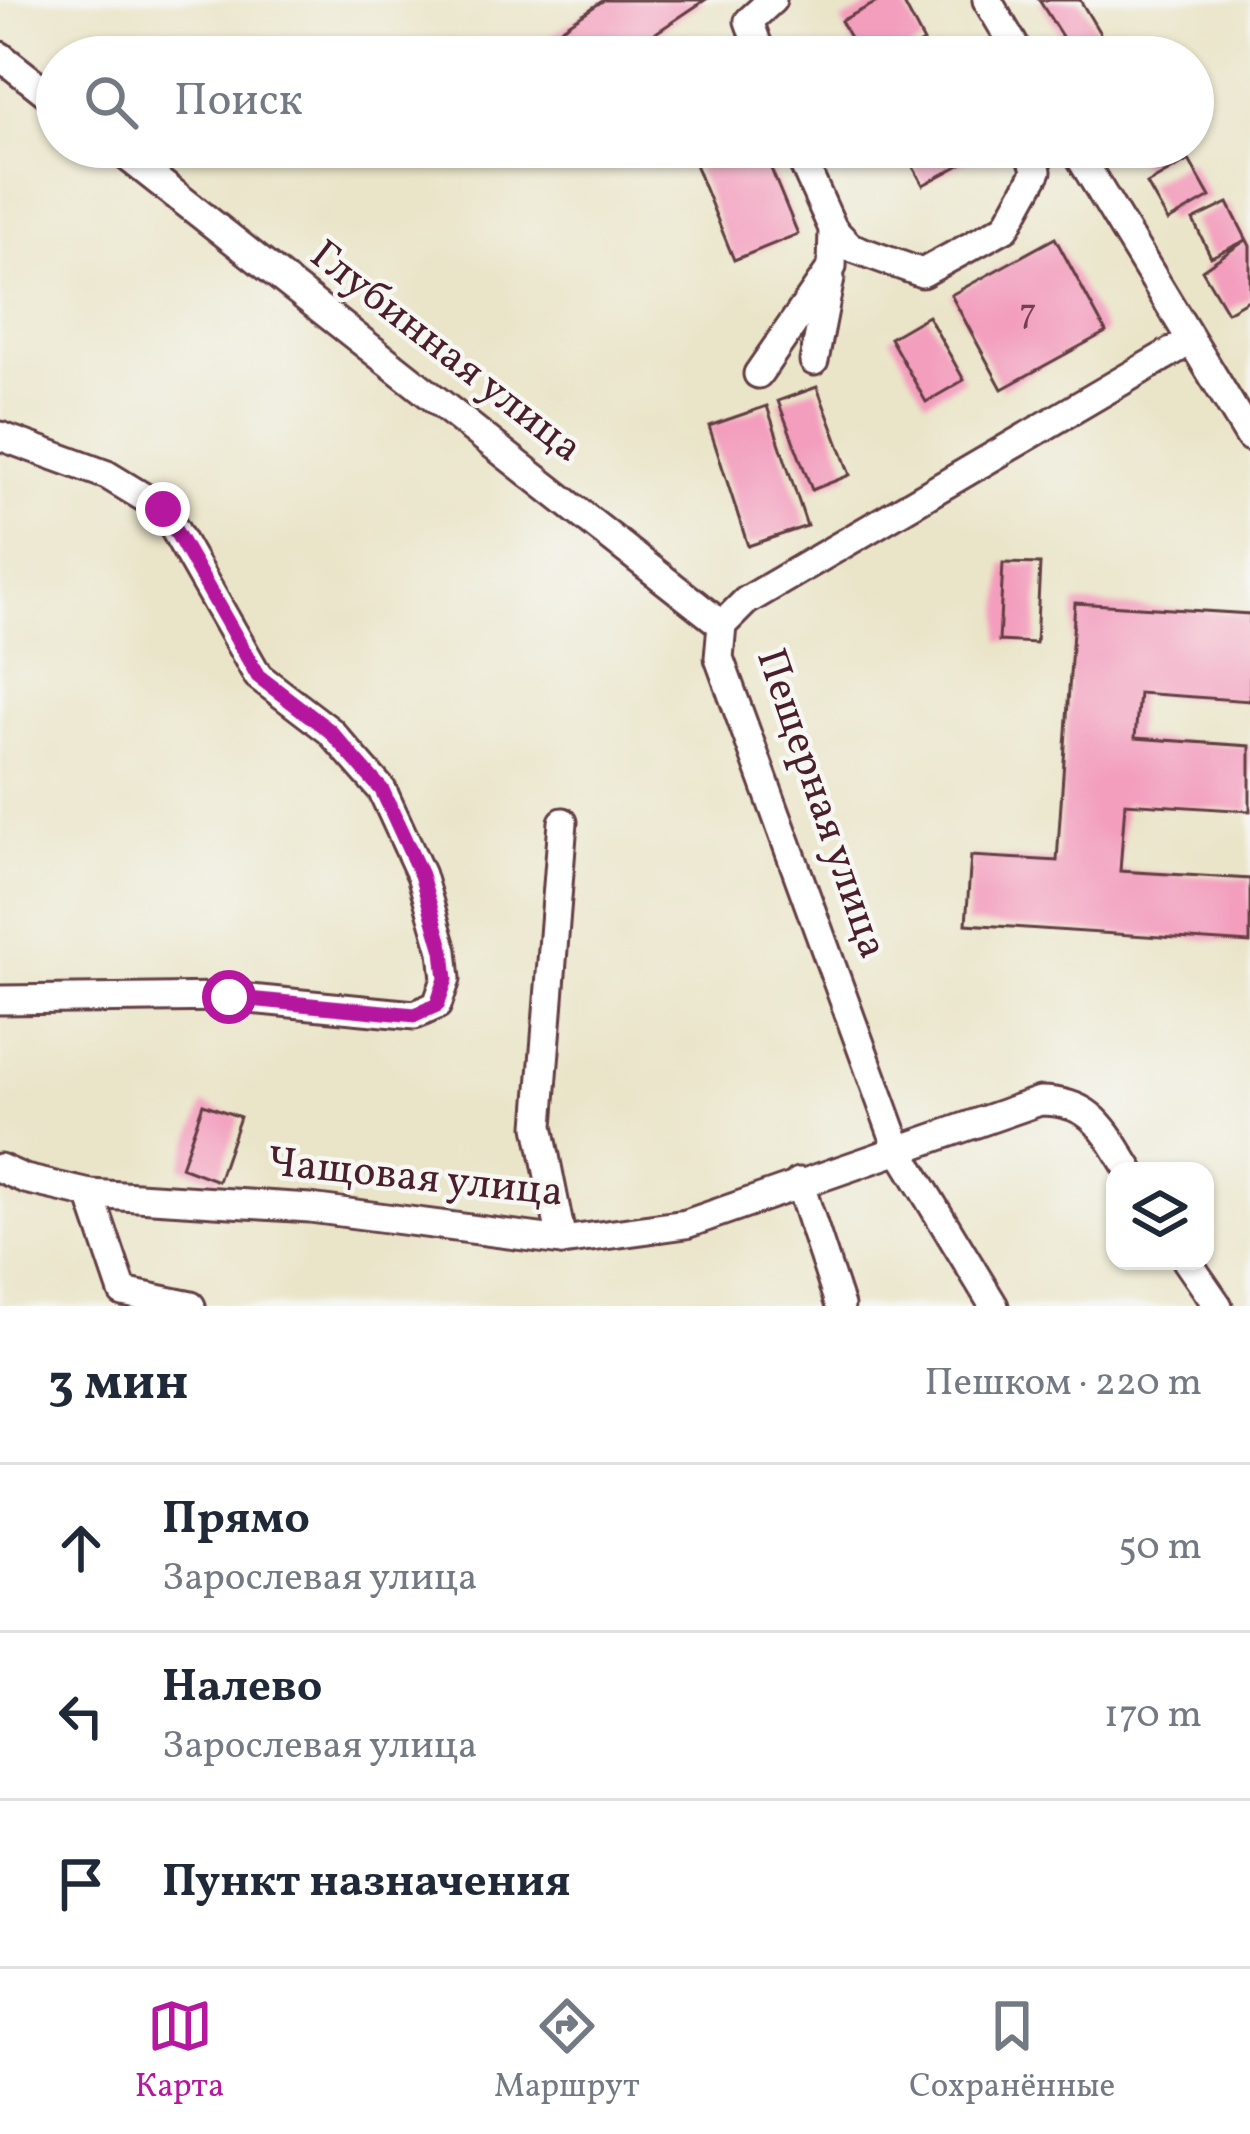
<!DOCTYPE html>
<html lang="ru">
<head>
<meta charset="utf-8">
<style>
  :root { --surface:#fff; --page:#f2f2f3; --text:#1f2937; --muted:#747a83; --line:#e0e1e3; --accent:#b5179e }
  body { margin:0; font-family:Vollkorn,serif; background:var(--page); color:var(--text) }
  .controls { position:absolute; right:36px; bottom:36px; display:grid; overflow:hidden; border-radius:24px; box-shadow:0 3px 9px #0004 }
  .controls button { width:108px; height:108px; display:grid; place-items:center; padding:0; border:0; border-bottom:3px solid var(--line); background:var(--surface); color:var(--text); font:60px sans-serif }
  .stop { position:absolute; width:36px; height:36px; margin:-27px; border:9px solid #b5179e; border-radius:50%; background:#fff }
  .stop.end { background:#b5179e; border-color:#fff; box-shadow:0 3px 12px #0008 }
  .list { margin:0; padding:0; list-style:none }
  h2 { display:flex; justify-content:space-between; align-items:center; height:156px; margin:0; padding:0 48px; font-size:51px }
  h2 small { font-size:39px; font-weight:400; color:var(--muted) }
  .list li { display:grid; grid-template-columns:78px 1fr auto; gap:36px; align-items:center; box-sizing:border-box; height:168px; padding:0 48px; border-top:3px solid var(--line) }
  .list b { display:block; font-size:45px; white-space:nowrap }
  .list p { margin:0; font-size:39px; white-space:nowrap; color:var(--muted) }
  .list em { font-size:39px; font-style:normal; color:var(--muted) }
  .icon { flex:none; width:66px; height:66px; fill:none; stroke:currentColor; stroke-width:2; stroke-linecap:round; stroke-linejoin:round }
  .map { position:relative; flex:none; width:1250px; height:1306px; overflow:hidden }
  .search { position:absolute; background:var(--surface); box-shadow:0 3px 9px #0004; left:36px; right:36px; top:36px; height:132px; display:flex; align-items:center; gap:30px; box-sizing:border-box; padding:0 42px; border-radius:66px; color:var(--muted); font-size:45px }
  .sheet { height:660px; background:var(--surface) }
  nav { display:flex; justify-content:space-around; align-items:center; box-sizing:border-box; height:168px; border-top:3px solid var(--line); background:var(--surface); font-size:33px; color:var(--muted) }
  nav a { display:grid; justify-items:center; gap:6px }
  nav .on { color:var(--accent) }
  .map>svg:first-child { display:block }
  .building { fill:#f39ebd }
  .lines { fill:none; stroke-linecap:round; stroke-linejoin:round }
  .minor-casing { stroke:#623d43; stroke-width:33 }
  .minor { stroke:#fff; stroke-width:27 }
  .route { stroke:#b5179e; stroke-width:15 }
  .labels { text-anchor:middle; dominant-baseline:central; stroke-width:9; stroke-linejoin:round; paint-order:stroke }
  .number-label { font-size:36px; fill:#743f50 }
  .street-label { font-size:42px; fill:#4a1f2b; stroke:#f6f6f2 }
</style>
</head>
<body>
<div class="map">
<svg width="1250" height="1306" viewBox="0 0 1250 1306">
  <rect width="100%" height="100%" fill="#f6f6f2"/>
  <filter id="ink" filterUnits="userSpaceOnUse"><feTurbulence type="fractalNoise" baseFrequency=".00833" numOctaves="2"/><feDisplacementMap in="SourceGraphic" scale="24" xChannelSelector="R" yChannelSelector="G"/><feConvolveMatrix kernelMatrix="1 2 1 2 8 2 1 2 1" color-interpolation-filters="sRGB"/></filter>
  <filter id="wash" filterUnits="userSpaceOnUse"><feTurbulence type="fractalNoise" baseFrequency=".004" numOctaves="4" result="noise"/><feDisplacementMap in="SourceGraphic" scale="48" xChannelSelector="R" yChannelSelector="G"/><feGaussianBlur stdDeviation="2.7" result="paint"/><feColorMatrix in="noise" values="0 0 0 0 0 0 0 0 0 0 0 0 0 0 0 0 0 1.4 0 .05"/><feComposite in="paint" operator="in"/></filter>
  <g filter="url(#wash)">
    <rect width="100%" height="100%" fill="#eae5c9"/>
    <g id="blocks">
      <g class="building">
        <path d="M604,0H705L620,57H519Z"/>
        <path d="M881,0H902L924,42L895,57H860L841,21Z"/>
        <path d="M1039,0H1080L1114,57H1075Z"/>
        <path d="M688,147H762L798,234L734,260Z"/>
        <path d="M907,147H993L923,185L903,149Z"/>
        <path d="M1129,147H1174L1142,168Z"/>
        <path d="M1189,160L1210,197L1168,221L1147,184Z"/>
        <path d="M1228,203L1250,246V299L1227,312L1202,270L1246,240L1211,257L1193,220Z"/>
        <path d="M1055,238L1106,332L1002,389L951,295Z"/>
        <path d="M928,316L964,380L926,402L890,338Z"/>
        <path d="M817,387L850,475L812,490L778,401Z"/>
        <path d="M767,406L807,526L748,546L709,426Z"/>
        <path d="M1003,563L1040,564L1036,643L999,641Z"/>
        <path d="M1075,603L1250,614V701L1139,693L1135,738L1250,746V811L1125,803L1120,871L1250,879V943L966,924L971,856L1057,861Z"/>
        <path d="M203,1104L240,1117L218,1181L181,1167Z"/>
      </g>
    </g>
  </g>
  <g filter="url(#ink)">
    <use href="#blocks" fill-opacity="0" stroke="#623d43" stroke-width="3"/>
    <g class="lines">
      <defs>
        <g id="minor">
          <path d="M987,0L1021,57"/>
          <path d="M0,56L57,101"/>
          <path d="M762,57L749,21L772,0"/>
          <path d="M115,147L722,625"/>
          <path d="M1074,147L1250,437"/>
          <path d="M833,229L850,247L922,273L1006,227L1037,171L1028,147"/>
          <path d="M814,361L830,278"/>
          <path d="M758,374L832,267L833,229L796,147"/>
          <path d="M0,436L107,475L163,509L258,676L330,731L382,790L421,875L443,951L446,979L437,1005L415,1015L229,997L0,1000"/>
          <path d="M0,1168L25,1179L90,1194L310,1208L562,1241L686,1224L1040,1101C1093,1101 1104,1130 1130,1171"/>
          <path d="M799,1182L840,1306"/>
          <path d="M90,1194L123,1292L191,1306"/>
          <path d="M562,1241L539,1126L563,822"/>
          <path d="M1187,1261L1218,1306"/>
          <path d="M994,1306L898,1148L719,658L722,625L746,601L1190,341"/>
        </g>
      </defs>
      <use href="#minor" class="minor-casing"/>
      <use href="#minor" class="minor"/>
    </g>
  </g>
  <g class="lines" filter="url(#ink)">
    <path class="route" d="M163,509L258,676L330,731L382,790L421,875L443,951L446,979L437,1005L415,1015L229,997"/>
  </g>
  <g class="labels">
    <g class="number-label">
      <text x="1028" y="314">7</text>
    </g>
    <g class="street-label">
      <text transform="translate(445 353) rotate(38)">Глубинная улица</text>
      <text transform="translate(820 804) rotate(71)">Пещерная улица</text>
      <text transform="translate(415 1179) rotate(6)">Чащовая улица</text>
    </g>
  </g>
</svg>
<div class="controls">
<button><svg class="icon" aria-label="layers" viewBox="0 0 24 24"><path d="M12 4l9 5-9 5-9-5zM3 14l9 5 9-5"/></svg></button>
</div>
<div class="stop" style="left:229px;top:997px"></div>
<div class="stop end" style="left:163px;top:509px"></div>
<div class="search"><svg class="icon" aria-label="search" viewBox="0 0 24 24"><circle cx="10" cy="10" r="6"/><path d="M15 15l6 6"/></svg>Поиск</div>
</div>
<section class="sheet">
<h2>3 мин<small>Пешком · 220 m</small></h2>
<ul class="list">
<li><svg class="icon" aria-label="ahead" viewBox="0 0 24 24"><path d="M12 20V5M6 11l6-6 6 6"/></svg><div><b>Прямо</b><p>Зарослевая улица</p></div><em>50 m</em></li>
<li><svg class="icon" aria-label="left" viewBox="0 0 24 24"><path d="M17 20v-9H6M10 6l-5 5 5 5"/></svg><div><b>Налево</b><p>Зарослевая улица</p></div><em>170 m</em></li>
<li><svg class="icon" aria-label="arrive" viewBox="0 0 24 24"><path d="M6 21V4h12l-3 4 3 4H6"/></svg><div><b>Пункт назначения</b></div></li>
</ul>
</section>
<nav>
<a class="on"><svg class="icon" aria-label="map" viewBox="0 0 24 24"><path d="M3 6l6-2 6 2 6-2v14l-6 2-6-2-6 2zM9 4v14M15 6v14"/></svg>Карта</a>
<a><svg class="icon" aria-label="directions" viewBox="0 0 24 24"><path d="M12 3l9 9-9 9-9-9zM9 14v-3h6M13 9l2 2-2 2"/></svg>Маршрут</a>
<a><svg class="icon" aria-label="saved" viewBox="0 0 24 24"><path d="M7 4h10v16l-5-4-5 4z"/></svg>Сохранённые</a>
</nav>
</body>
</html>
